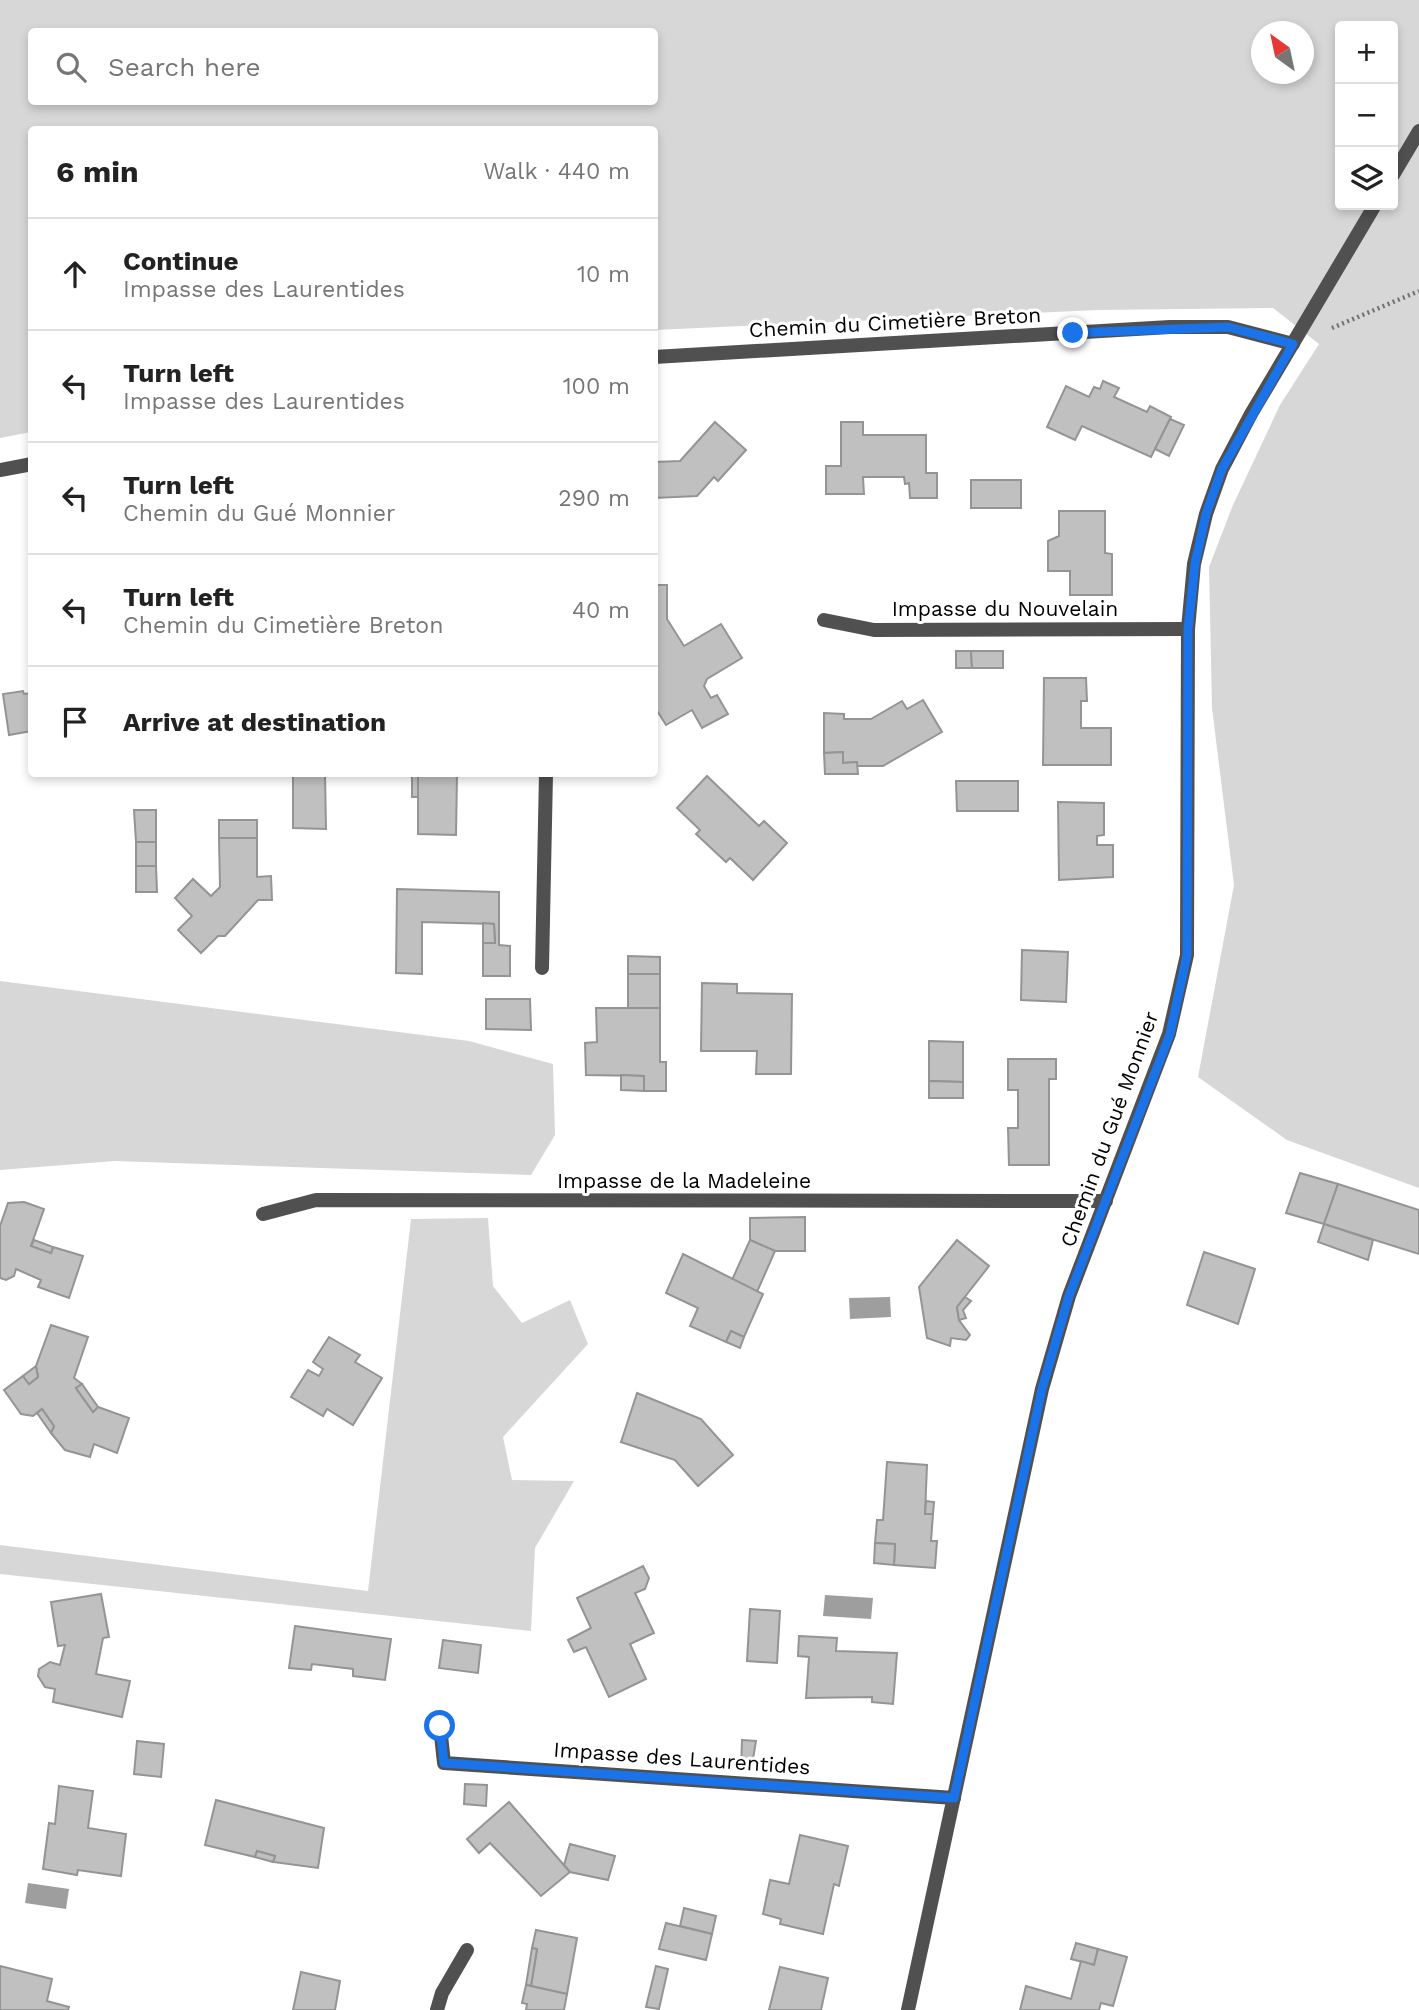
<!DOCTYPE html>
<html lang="en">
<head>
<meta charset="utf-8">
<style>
  :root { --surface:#fff; --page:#f6f6f6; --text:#222; --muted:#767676; --line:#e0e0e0 }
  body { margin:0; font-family:"Work Sans",sans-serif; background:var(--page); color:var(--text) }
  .controls { position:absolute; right:21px; top:21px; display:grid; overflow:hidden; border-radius:7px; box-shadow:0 4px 10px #0003 }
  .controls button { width:63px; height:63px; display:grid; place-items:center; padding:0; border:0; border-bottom:2px solid var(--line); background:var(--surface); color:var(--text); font:35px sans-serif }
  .compass { position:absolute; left:1251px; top:21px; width:63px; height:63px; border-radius:50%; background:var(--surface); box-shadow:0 4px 10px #0003; rotate:327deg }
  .stop { position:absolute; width:21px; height:21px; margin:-16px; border:5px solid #1a73e8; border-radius:50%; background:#fff }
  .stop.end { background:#1a73e8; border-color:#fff; box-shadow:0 2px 7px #0008 }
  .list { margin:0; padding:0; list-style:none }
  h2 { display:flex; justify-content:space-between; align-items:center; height:91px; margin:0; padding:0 28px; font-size:30px }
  h2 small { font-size:23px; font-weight:400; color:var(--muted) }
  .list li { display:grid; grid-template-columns:46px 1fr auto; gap:21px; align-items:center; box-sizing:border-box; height:112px; padding:0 28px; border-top:2px solid var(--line) }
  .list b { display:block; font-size:26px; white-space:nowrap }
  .list p { margin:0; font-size:23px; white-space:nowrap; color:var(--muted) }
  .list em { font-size:23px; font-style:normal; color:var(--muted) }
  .icon { flex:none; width:38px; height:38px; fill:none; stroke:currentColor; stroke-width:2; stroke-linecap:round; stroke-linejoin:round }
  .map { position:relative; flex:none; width:1419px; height:2010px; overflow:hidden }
  .search { position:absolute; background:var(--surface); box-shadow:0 4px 10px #0003; left:28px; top:28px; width:630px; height:77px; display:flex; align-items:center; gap:18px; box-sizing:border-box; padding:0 24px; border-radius:7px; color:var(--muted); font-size:26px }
  .panel { position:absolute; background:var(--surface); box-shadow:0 4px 10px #0003; left:28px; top:126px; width:630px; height:651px; border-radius:7px }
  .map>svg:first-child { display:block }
  .green { fill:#d7d7d7; fill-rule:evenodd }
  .water { fill:#9e9e9e }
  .building { fill:#c0c0c0; stroke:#949494; stroke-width:2 }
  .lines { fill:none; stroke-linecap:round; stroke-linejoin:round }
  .path { stroke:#727272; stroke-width:4.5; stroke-dasharray:2 3.5; stroke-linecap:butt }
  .minor { stroke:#505050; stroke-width:14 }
  .route { stroke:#1a73e8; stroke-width:9 }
  .labels { text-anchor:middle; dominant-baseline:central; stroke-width:6; stroke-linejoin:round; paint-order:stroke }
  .street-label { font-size:21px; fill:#000; stroke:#fff }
</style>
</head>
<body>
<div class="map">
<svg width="1419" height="2010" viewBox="0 0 1419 2010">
  <rect width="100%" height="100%" fill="#fff"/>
  <g class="green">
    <path d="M0,0H1419V1188L1287,1140L1198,1077L1234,885L1212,708L1209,567L1233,505L1280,405L1319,344L1273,308L1098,310L655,330L654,130H32L31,432L0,438ZM1340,26H1393V205H1340ZM32,32H654V102H32ZM1262,32H1304V74H1262Z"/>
    <path d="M0,981L469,1041L553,1064L555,1135L531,1175L115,1161L0,1170Z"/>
    <path d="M488,1218L493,1286L522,1323L570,1300L588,1344L503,1437L512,1480L574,1481L535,1548L531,1631L0,1574V1545L368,1591L411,1219Z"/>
  </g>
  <g class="water">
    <path d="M890,1297L891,1317L850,1319L849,1298Z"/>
    <path d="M825,1595L873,1598L871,1619L823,1616Z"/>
    <path d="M28,1883L69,1889L66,1909L25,1903Z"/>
  </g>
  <g class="building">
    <path d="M1103,381L1119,388L1114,397L1147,412L1150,406L1171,417L1151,457L1082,426L1075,440L1047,427L1066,386L1089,397L1094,387L1100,389Z"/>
    <path d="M1170,419L1184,425L1169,456L1155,449Z"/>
    <path d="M715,422L746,450L718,481L714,477L697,496L654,498V462L680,461Z"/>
    <path d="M841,422H863V435H926V473H937V498H910L909,483L905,484L904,477H863L864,494H826V466H841Z"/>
    <rect x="971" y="480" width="50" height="28"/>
    <path d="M1059,511H1105V553L1112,554V595H1070V571H1048V541L1059,536Z"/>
    <path d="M654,585H667V619L684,646L721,624L742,658L707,679L704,686L711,698L717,695L728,714L702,728L692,710L666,725L654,706Z"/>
    <path d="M956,651H971L972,668H956Z"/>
    <path d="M971,651H1003V668H972Z"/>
    <path d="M1044,678H1086L1087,701H1081V728H1111V765H1043Z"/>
    <path d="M23,691L24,694L32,693V731L9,735L3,694Z"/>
    <path d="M923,700L942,732L883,766H857V762L843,763V752L824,753V713L844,714V719H871L902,701L907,709Z"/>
    <path d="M843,752V763L857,762L858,774H825L824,753Z"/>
    <path d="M293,774H325L326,829L293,828Z"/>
    <path d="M412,774L457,775L456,835L418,834V776H412Z"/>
    <rect x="412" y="776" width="6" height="21"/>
    <path d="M707,776L759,826L764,821L787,843L753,880L730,858L726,862L696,834L700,830L677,808Z"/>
    <path d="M956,781H1018V811H957Z"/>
    <path d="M1058,802L1104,803V835L1097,836V845H1113V877L1059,880Z"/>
    <path d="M134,810H156V842H136Z"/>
    <rect x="219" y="820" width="38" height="18"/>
    <path d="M219,838H257V877L271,876L272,900H258L225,936H218L201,953L178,930L192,916L175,898L193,879L211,896L220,887Z"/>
    <rect x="136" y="842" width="20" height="24"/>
    <path d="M136,866H156L157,892H136Z"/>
    <path d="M397,889L499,892V945L510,946V976H483V943H495L494,924L422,922V974L396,973Z"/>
    <path d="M483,923L494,924L495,943H483Z"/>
    <path d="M1022,950L1068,952L1066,1002L1021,1000Z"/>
    <path d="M628,956L660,957V974H628Z"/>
    <rect x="628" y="974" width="32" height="34"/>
    <path d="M702,983L737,984V993L792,994L791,1074H756L757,1051H701Z"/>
    <path d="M486,999H530L531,1030L486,1029Z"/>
    <path d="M596,1008H660V1062H666V1091H644V1076L586,1075L585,1043L597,1042Z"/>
    <path d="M929,1041L963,1042V1082L929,1081Z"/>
    <path d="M1008,1059H1056V1079H1049V1165H1009L1008,1128H1018V1090H1008Z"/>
    <path d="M621,1075L644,1076V1091L621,1090Z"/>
    <path d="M929,1081L963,1082V1098H929Z"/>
    <path d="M1300,1173L1338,1184L1324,1224L1286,1213Z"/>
    <path d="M1338,1184L1419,1210V1254L1324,1224Z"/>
    <path d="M24,1202L44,1209L31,1246L51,1253L53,1247L83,1256L69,1298L38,1287L41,1280L16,1269L14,1276L6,1280L0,1278V1226L8,1203Z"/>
    <path d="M805,1217V1251H775L750,1240V1218Z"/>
    <path d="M1324,1224L1373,1240L1368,1260L1318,1242Z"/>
    <path d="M34,1240L53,1247L51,1253L31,1246Z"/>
    <path d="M750,1240L775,1251L757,1292L732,1280Z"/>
    <path d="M957,1240L989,1266L957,1307L959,1320L970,1335L966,1340L951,1338L950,1346L927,1338L919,1287Z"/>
    <path d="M1204,1252L1255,1269L1238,1324L1187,1305Z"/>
    <path d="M683,1254L763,1294L744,1337L731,1331L726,1342L690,1326L698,1308L666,1293Z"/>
    <path d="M965,1297L971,1301L963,1310L966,1318L959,1320L957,1307Z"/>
    <path d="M51,1325L88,1337L74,1378L82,1384L76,1388L93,1412L98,1407L129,1418L117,1453L94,1444L90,1457L65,1450L51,1433L54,1426L42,1409L33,1416L21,1414L4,1390L23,1376L29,1384L38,1377L36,1366Z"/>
    <path d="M731,1331L744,1337L740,1348L726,1342Z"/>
    <path d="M329,1337L360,1355L355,1362L382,1378L353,1425L327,1409L323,1416L291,1397L308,1370L319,1376L323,1369L313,1362Z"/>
    <path d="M36,1366L38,1377L29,1384L23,1376Z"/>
    <path d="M82,1384L98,1407L93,1412L76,1388Z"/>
    <path d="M637,1393L701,1419L733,1455L698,1486L675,1460L621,1442Z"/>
    <path d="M42,1409L54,1426L51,1433L37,1413Z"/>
    <path d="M887,1462L927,1465L925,1514H933L931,1541H937L935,1568L894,1565L895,1544L875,1543L877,1520H883Z"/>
    <path d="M926,1501L934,1502L933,1514H925Z"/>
    <path d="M875,1543L895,1544L894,1565L874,1563Z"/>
    <path d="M643,1566L649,1578L645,1589L635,1593L654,1633L630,1644L646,1679L609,1697L586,1647L574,1652L568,1640L591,1628L577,1598Z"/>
    <path d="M101,1594L109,1637L103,1638L96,1674L130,1681L122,1717L53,1702L55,1689L45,1687L38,1676L39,1669L50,1662L60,1665L65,1645L58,1646L51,1602Z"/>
    <path d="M750,1609L780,1611L777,1663L747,1661Z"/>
    <path d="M295,1626L391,1639L385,1680L353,1676V1669L312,1664L311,1670L289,1668Z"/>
    <path d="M799,1636L837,1638L836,1651L897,1653L893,1704L872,1702V1697L806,1698L809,1657L798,1656Z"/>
    <path d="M443,1640L481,1645L478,1673L439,1668Z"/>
    <path d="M742,1740L756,1741L751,1771L741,1770Z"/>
    <path d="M137,1741L164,1744L161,1777L134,1774Z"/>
    <path d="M465,1784L487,1785L486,1806L464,1804Z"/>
    <path d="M59,1786L93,1791L88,1828L126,1834L121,1876L78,1870L77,1875L43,1869L49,1823L55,1824Z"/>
    <path d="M216,1800L324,1828L318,1868L273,1862L275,1856L257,1851L255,1857L205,1845Z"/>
    <path d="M509,1802L570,1872L541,1896L490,1843L479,1853L467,1839Z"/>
    <path d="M800,1835L848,1846L839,1886L834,1884L823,1934L780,1924L781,1919L763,1914L770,1880L789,1884Z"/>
    <path d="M570,1844L615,1856L608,1880L570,1872L564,1865Z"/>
    <path d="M257,1851L275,1856L273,1862L255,1857Z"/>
    <path d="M684,1908L716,1916L712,1934L680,1926Z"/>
    <path d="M666,1923L712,1934L706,1960L659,1949Z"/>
    <path d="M536,1930L577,1938L567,1994L531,1986L537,1949L532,1948Z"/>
    <path d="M1076,1943L1098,1949L1094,1965L1071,1959Z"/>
    <path d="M532,1948L537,1949L531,1986L526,1985Z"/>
    <path d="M1098,1949L1127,1957L1113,2006L1101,2003L1099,2010H1020L1026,1986L1071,1999L1081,1961L1094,1965Z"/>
    <path d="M0,1966L52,1979L47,2001L69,2007L68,2010H0Z"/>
    <path d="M656,1966L668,1969L659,2009L646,2007Z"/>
    <path d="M780,1967L828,1978L821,2010H769Z"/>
    <path d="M301,1972L340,1981L335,2010H293Z"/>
    <path d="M526,1985L567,1994L564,2010H526L527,2004L522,2003Z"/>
  </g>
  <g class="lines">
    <path class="path" d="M1332,328L1419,291"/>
    <g class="minor">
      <path d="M1393,175L1419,131"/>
      <path d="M654,357L1170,327H1228L1293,344"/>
      <path d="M0,470L32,464"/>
      <path d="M824,620L874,630L1188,629"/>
      <path d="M542,968L546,774"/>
      <path d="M263,1214L316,1200L1106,1201"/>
      <path d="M440,1726L444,1763L954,1798"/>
      <path d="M437,2010L442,1993L467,1950"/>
      <path d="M908,2010L1042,1389L1069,1296L1169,1034L1187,955L1188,629L1194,564L1206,514L1222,469L1251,414L1375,205"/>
    </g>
  </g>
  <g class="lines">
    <path class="route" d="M440,1726L444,1763L954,1798L1042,1389L1069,1296L1170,1034L1187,955L1188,629L1195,564L1206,514L1222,469L1293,344L1228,327L1073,333"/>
  </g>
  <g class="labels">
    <g class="street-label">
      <text transform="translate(895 322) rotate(-3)">Chemin du Cimetière Breton</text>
      <text x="1005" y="608">Impasse du Nouvelain</text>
      <text transform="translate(1109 1129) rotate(-70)">Chemin du Gué Monnier</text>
      <text x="684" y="1180">Impasse de la Madeleine</text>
      <text transform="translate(682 1758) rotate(4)">Impasse des Laurentides</text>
    </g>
  </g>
</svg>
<div class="controls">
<button>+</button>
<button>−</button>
<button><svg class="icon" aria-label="layers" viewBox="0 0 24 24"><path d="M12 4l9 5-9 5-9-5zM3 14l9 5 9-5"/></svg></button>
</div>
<svg class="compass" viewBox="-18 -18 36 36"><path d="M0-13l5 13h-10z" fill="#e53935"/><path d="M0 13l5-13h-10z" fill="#767676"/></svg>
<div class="stop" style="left:440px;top:1726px"></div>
<div class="stop end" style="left:1073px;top:333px"></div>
<div class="search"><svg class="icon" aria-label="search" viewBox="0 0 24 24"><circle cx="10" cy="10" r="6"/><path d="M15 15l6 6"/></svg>Search here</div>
<section class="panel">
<h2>6 min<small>Walk · 440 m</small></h2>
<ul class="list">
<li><svg class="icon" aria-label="ahead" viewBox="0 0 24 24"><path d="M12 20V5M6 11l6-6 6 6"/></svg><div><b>Continue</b><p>Impasse des Laurentides</p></div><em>10 m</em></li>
<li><svg class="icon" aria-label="left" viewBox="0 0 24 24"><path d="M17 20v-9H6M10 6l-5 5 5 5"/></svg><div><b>Turn left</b><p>Impasse des Laurentides</p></div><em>100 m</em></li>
<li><svg class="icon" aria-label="left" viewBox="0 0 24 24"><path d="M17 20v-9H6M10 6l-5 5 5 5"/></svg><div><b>Turn left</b><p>Chemin du Gué Monnier</p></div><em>290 m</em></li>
<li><svg class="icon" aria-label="left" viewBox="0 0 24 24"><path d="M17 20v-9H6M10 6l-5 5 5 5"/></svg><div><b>Turn left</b><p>Chemin du Cimetière Breton</p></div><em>40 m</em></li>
<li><svg class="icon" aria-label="arrive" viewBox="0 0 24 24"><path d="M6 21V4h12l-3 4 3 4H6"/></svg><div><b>Arrive at destination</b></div></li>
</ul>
</section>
</div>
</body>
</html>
